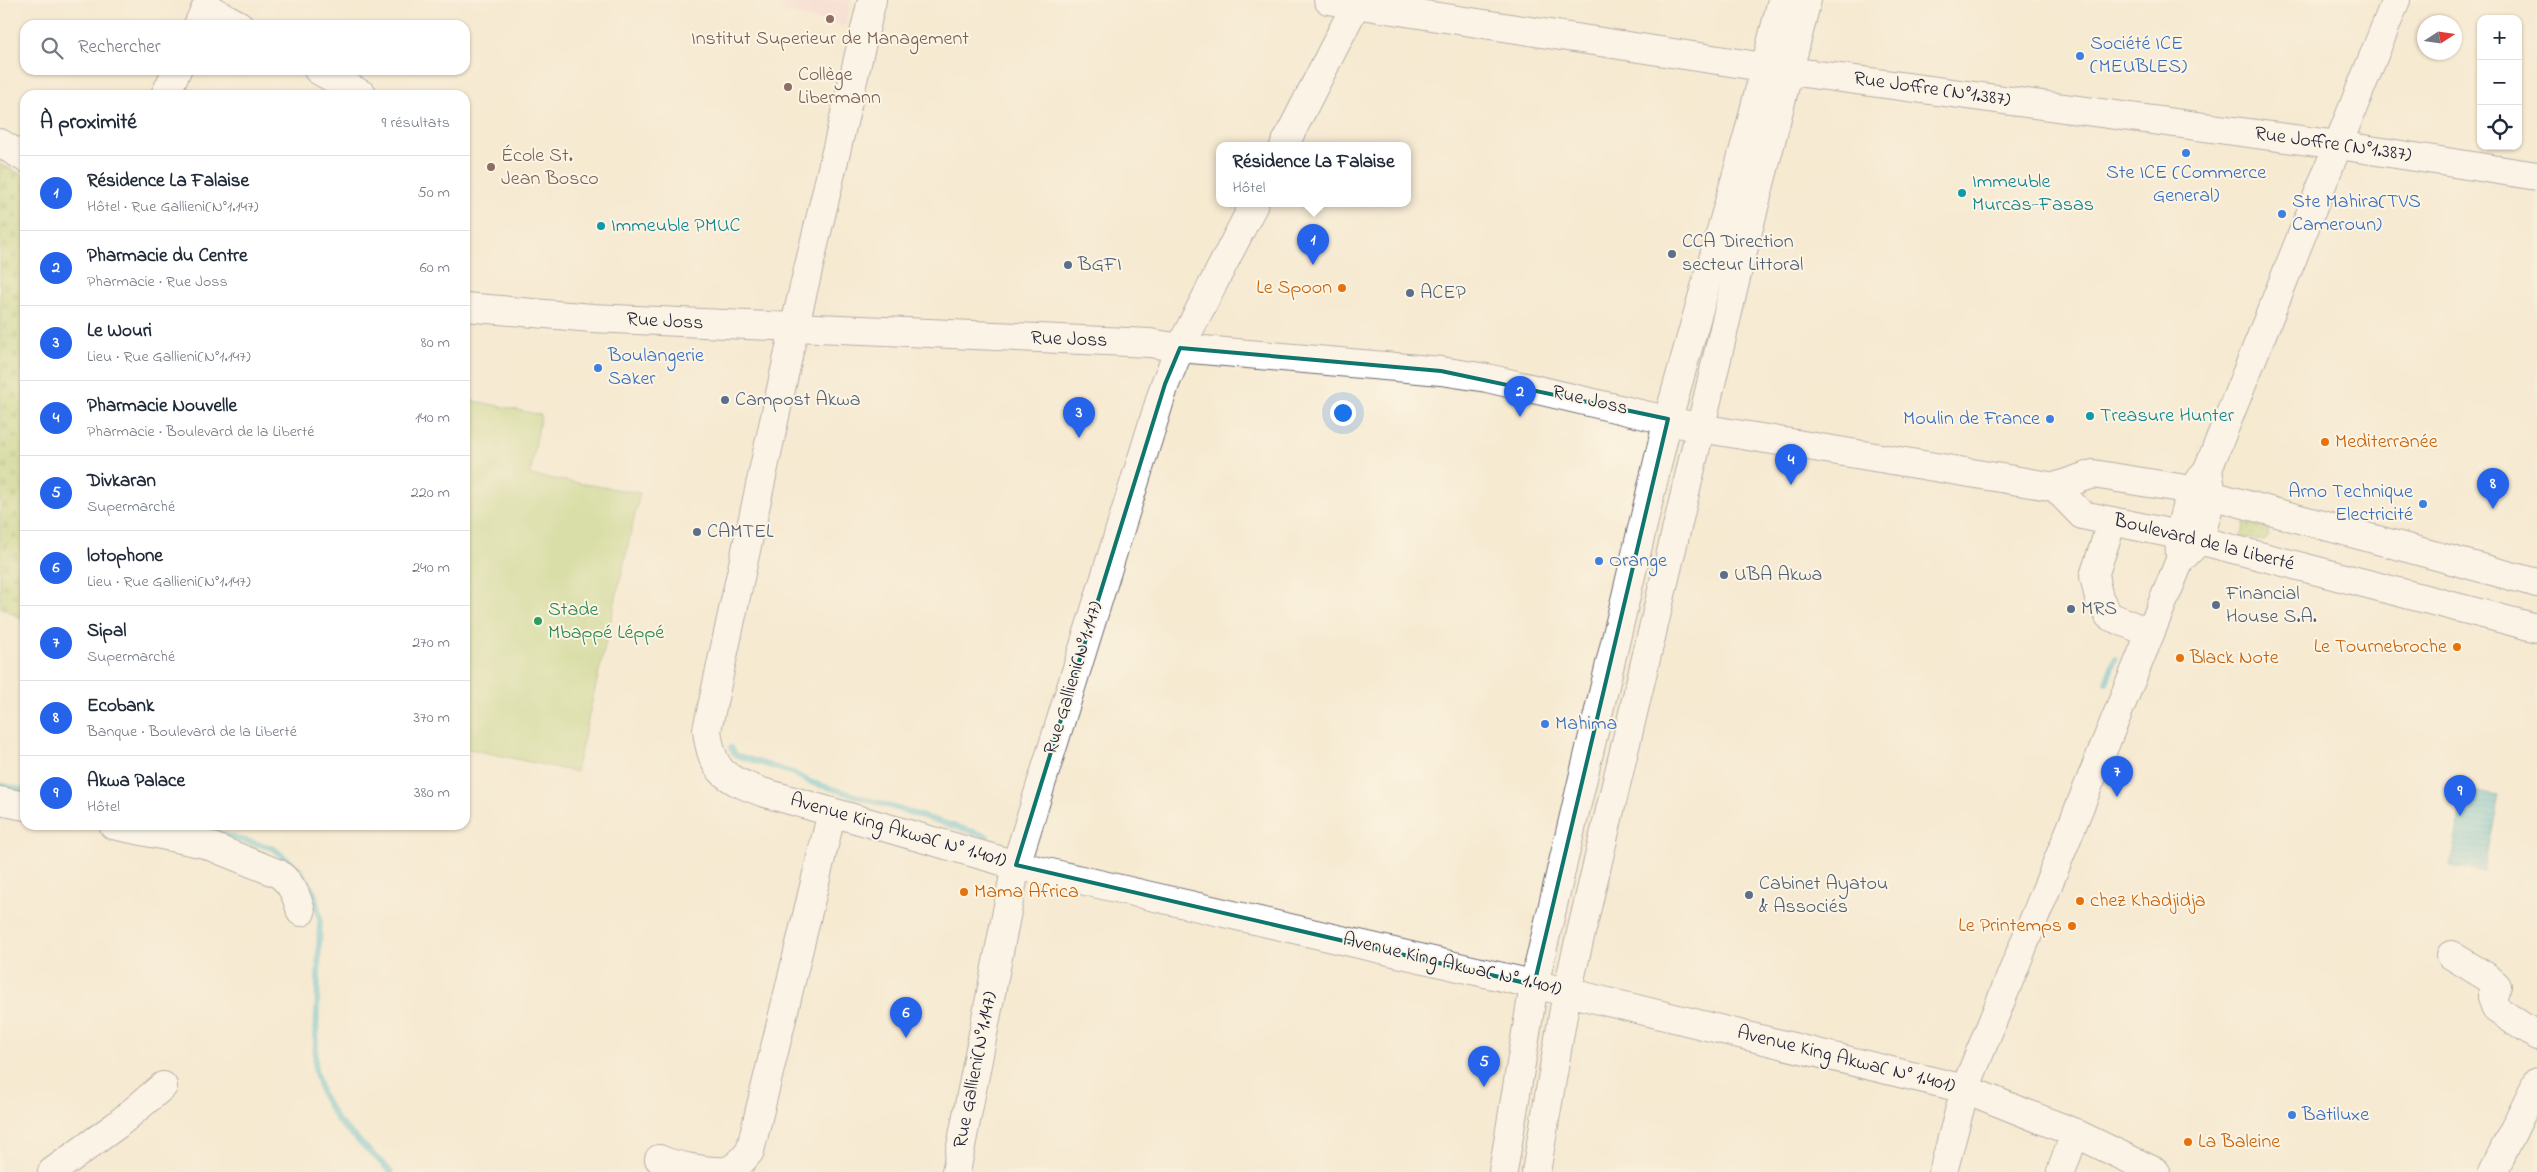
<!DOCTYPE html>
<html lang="fr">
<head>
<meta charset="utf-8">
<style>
  :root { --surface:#fff; --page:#f2f2f3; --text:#1f2937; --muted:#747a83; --line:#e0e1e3; --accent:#2563eb }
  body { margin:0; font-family:"Indie Flower",sans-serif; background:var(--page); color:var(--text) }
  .controls { position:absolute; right:15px; top:15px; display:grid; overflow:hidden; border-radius:10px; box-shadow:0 1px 4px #0004 }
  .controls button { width:45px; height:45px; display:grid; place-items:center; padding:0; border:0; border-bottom:1px solid var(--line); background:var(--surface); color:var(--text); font:25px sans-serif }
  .compass { position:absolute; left:2417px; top:15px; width:45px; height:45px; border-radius:50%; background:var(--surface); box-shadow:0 1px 4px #0004; rotate:78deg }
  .you { position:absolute; left:1342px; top:412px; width:18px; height:18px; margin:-12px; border:4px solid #fff; border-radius:50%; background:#1a73e8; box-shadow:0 0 0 8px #1a73e833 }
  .badge { display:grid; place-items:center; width:32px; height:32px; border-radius:50%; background:var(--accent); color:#fff; font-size:16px; font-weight:700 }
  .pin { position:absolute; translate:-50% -41px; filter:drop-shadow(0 1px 2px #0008) }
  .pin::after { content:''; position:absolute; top:26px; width:18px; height:15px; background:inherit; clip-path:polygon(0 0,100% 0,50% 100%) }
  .popup { position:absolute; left:1216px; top:142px; width:195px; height:65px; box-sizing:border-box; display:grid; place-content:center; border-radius:10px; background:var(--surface); filter:drop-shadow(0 1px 4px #0005); font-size:16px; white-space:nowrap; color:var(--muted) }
  .popup b { font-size:19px; color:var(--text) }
  .popup::after { content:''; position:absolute; left:50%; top:100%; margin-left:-10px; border:10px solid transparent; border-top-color:var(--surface) }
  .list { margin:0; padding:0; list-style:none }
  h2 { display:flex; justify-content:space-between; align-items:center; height:65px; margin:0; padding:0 20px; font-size:21px }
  h2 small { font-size:16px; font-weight:400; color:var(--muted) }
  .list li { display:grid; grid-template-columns:32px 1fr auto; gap:15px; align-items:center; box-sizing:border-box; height:75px; padding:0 20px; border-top:1px solid var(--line) }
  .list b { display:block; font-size:19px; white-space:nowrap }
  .list p { margin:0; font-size:16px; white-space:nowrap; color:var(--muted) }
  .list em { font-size:16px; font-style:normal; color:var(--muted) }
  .icon { flex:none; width:28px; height:28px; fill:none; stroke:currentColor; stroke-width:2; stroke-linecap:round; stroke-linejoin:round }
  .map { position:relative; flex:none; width:2537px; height:1172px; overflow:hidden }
  .search { position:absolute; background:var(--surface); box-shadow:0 1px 4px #0004; left:20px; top:20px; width:450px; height:55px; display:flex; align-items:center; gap:12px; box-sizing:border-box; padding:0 18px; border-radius:15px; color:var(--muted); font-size:19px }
  .panel { position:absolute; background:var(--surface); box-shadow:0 1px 4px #0004; left:20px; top:90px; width:450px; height:740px; border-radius:15px }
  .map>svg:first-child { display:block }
  .built { fill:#f7cfd5 }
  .grass { fill:url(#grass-dots); stroke:#6c7a59 }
  .cemetery { fill:url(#cemetery-stones); stroke:#6c7a59 }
  .pitch { fill:#b7d177; stroke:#6c7a59 }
  .water { fill:url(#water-rules); stroke:#386e82 }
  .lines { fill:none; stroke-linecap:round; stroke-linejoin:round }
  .stream { stroke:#4ebaca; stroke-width:6 }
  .minor-casing { stroke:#6c6870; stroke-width:30 }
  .major-casing { stroke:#6c6870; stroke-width:30 }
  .minor { stroke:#fff; stroke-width:28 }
  .major { stroke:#fff; stroke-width:28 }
  .marked { fill:none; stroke:#0f766e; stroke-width:4; stroke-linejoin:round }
  .education-dot { fill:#8d6e63; stroke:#fcf5e5; stroke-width:2 }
  .shop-dot { fill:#3f7fe0; stroke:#fcf5e5; stroke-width:2 }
  .culture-dot { fill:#0f9aa8; stroke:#fcf5e5; stroke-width:2 }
  .service-dot { fill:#5c6f8a; stroke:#fcf5e5; stroke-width:2 }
  .food-dot { fill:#e8710a; stroke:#fcf5e5; stroke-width:2 }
  .leisure-dot { fill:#2e9e5b; stroke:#fcf5e5; stroke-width:2 }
  .labels { text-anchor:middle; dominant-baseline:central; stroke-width:4; stroke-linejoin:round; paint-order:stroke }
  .education-label { font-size:20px; fill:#785e54; stroke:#fcf5e5; text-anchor:start }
  .shop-label { font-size:20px; fill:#366cbe; stroke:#fcf5e5; text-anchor:start }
  .street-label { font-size:20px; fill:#22223b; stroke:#fcf5e5 }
  .culture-label { font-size:20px; fill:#0d838f; stroke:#fcf5e5; text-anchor:start }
  .service-label { font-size:20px; fill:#4e5e75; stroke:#fcf5e5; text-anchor:start }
  .food-label { font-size:20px; fill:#c56008; stroke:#fcf5e5; text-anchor:start }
  .leisure-label { font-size:20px; fill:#27864d; stroke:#fcf5e5; text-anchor:start }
</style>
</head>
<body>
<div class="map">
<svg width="2537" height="1172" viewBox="0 0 2537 1172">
  <defs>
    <pattern id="grass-dots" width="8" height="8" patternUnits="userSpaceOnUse" patternTransform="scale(1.25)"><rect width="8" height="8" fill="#b7d177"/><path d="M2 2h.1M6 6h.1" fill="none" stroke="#9db368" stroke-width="1.8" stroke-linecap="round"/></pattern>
    <pattern id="cemetery-stones" width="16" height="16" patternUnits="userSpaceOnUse" patternTransform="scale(1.25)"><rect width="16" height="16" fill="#b7d177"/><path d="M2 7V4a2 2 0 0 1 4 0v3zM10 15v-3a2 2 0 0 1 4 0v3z" fill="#9db368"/></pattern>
    <pattern id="water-rules" width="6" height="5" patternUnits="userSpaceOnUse" patternTransform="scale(1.25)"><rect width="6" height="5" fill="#4ebaca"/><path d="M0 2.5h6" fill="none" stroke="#4097a5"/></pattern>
  </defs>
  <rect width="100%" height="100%" fill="#fcf5e5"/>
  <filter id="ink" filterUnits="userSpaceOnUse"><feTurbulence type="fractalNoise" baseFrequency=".02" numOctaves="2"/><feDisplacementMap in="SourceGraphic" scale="10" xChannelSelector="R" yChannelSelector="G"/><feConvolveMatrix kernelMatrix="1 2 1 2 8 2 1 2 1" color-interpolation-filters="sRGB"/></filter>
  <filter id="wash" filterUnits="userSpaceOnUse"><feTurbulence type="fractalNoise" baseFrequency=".0096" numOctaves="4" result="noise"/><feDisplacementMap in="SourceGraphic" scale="20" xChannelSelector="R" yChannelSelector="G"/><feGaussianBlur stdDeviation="1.12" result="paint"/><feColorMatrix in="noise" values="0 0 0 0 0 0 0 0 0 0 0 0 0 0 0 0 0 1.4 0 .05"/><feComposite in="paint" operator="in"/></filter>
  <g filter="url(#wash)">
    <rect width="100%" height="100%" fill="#f6ead1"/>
    <path class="built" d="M785,0H851L845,26L782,12Z"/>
    <path class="grass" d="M2245,522L2247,524L2267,528L2269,536L2263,541L2241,537Z"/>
    <path class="cemetery" d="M0,164L25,176V620L0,607Z"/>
    <path class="pitch" d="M465,399L541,415L530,475L640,493L576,772L465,748Z"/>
    <path class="water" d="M2465,789L2499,796L2484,873L2450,866Z"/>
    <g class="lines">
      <g class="stream">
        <path d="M2106,683L2115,659"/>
        <path d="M731,748L736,755L793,773L810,782L987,836"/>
        <path d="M0,785L25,791"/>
        <path d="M204,830L273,848L300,870L314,892L320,919L315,1070L322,1094L337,1120L391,1172"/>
        <path d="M856,833L916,850"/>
      </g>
    </g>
  </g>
  <g filter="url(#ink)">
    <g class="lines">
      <defs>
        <g id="minor">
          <path d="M872,0L794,329L707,730C712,772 724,778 762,792L1016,865L1567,992L1965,1089L2075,1133L2156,1172"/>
          <path d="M1328,0L1789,71L2338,145L2537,176"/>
          <path d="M198,25L206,7L239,25"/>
          <path d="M318,70L363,95"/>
          <path d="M165,95L177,70"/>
          <path d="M1284,146L1358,0"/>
          <path d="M1180,348L1254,204"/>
          <path d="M2112,521L2094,576L2099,598L2109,616L2150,633"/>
          <path d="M2180,558C2178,523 2186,497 2208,469L2396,0"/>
          <path d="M0,801L25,806"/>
          <path d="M113,825L205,844L279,874C292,884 297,896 301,912"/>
          <path d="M2451,955L2487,977L2497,986L2492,997L2496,1009L2537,1036"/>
          <path d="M659,1159C674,1166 709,1172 725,1171C735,1169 744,1159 750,1151L832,812"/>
          <path d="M52,1172L117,1125L163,1086"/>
          <path d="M1943,1172L1965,1089L2180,560L2199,541L2212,496L2208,469"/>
          <path d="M2061,1172L2075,1133"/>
          <path d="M2493,1172L2537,1082"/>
        </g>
        <g id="major">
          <path d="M0,143L25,158"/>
          <path d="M465,307L592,318L1150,343L1180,348L1441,371L1487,378L1700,428L2055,487L2093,474L2192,490L2537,583"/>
          <path d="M2055,487L2082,515L2179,535L2537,628"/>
          <path d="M956,1172L1016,865L1165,384L1180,348"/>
          <path d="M1503,1172L1534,985L1668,419L1749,131L1782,0"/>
          <path d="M1536,1172L1567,992L1736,278L1807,0"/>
        </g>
      </defs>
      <use href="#minor" class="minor-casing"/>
      <use href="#major" class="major-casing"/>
      <use href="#minor" class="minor"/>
      <use href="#major" class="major"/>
    </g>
  </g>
  <path d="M0 0H2537V1172H0ZM1180,348L1441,371L1668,419L1534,985L1016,865L1165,384Z" fill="#f6ead1" fill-opacity=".55" fill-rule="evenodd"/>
  <path class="marked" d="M1180,348L1441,371L1668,419L1534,985L1016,865L1165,384Z"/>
  <g class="education-dot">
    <circle cx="830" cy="19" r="5"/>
    <circle cx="788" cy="87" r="5"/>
    <circle cx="491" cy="167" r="5"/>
  </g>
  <g class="shop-dot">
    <circle cx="2080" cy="56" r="5"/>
    <circle cx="2186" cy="153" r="5"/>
    <circle cx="2282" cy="214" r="5"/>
    <circle cx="598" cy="368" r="5"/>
    <circle cx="2050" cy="419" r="5"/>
    <circle cx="2423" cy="504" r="5"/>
    <circle cx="1599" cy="561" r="5"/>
    <circle cx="1545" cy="724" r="5"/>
    <circle cx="2292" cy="1115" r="5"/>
  </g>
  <g class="culture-dot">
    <circle cx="1962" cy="193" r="5"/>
    <circle cx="601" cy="226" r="5"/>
    <circle cx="2090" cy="416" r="5"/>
  </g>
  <g class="service-dot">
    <circle cx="1672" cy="254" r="5"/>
    <circle cx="1068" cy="265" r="5"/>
    <circle cx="1410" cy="293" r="5"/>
    <circle cx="725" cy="400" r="5"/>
    <circle cx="697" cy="532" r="5"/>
    <circle cx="1724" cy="575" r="5"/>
    <circle cx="2216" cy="605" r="5"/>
    <circle cx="2071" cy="609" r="5"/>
    <circle cx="1749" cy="895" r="5"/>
  </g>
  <g class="food-dot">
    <circle cx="1342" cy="288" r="5"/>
    <circle cx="2325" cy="442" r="5"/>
    <circle cx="2457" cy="647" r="5"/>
    <circle cx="2180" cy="658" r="5"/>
    <circle cx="964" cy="892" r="5"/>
    <circle cx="2080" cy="901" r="5"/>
    <circle cx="2072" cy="926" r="5"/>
    <circle cx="2188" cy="1142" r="5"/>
  </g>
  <circle class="leisure-dot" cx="538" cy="621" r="5"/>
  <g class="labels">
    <g class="education-label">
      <text x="830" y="39" text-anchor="middle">Institut Superieur de Management</text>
      <text x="798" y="75">Collège<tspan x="798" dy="23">Libermann</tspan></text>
      <text x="501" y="156">École St.<tspan x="501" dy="23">Jean Bosco</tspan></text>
    </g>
    <g class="shop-label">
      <text x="2090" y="44">Société ICE<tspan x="2090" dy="23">(MEUBLES)</tspan></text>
      <text x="2186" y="173" text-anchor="middle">Ste ICE (Commerce<tspan x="2186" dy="23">General)</tspan></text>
      <text x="2292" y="202">Ste Mahira(TVS<tspan x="2292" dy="23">Cameroun)</tspan></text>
      <text x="608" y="356">Boulangerie<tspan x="608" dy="23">Saker</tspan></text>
      <text x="2040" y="419" text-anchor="end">Moulin de France</text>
      <text x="2413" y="492" text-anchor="end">Arno Technique<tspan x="2413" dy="23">Electricité</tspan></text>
      <text x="1609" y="561">Orange</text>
      <text x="1555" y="724">Mahima</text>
      <text x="2302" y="1115">Batiluxe</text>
    </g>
    <g class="street-label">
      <text transform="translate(1932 90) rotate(8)">Rue Joffre (N°1.387)</text>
      <text transform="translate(2333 145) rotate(8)">Rue Joffre (N°1.387)</text>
      <text transform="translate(665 322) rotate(3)">Rue Joss</text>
      <text transform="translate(1069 340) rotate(2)">Rue Joss</text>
      <text transform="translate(1590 401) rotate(13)">Rue Joss</text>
      <text transform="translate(2204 543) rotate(14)">Boulevard de la Liberté</text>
      <text transform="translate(1074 678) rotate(-73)">Rue Gallieni(N°1.147)</text>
      <text transform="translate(898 831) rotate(16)">Avenue King Akwa( N° 1.401)</text>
      <text transform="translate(1452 965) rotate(13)">Avenue King Akwa( N° 1.401)</text>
      <text transform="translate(1846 1060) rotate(14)">Avenue King Akwa( N° 1.401)</text>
      <text transform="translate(976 1070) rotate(-79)">Rue Gallieni(N°1.147)</text>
    </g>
    <g class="culture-label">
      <text x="1972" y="182">Immeuble<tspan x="1972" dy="23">Murcas-Fasas</tspan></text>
      <text x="611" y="226">Immeuble PMUC</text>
      <text x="2100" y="416">Treasure Hunter</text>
    </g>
    <g class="service-label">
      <text x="1682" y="242">CCA Direction<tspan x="1682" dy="23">secteur Littoral</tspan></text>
      <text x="1078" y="265">BGFI</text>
      <text x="1420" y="293">ACEP</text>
      <text x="735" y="400">Campost Akwa</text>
      <text x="707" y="532">CAMTEL</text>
      <text x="1734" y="575">UBA Akwa</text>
      <text x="2226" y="594">Financial<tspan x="2226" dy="23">House S.A.</tspan></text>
      <text x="2081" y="609">MRS</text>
      <text x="1759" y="884">Cabinet Ayatou<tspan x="1759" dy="23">&amp; Associés</tspan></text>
    </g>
    <g class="food-label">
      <text x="1332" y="288" text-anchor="end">Le Spoon</text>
      <text x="2335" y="442">Mediterranée</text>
      <text x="2447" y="647" text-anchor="end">Le Tournebroche</text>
      <text x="2190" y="658">Black Note</text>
      <text x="974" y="892">Mama Africa</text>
      <text x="2090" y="901">chez Khadjidja</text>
      <text x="2062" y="926" text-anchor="end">Le Printemps</text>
      <text x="2198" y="1142">La Baleine</text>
    </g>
    <g class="leisure-label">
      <text x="548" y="610">Stade<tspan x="548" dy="23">Mbappé Léppé</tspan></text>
    </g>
  </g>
</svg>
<div class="controls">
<button>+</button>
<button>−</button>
<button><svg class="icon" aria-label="locate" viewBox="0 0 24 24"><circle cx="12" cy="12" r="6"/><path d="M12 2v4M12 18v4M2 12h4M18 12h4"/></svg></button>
</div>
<svg class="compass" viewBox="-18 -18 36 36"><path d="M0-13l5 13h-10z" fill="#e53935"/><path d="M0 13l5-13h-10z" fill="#747a83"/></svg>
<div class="you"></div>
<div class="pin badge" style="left:1313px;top:265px">1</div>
<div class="popup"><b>Résidence La Falaise</b>Hôtel</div>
<div class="pin badge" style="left:1520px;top:417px">2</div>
<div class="pin badge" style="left:1079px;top:438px">3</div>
<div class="pin badge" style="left:1791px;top:485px">4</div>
<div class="pin badge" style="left:1484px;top:1087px">5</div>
<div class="pin badge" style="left:906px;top:1038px">6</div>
<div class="pin badge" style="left:2117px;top:797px">7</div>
<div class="pin badge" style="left:2493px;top:509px">8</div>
<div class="pin badge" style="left:2460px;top:816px">9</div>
<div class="search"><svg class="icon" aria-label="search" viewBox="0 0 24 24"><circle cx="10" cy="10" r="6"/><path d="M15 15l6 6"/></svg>Rechercher</div>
<section class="panel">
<h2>À proximité<small>9 résultats</small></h2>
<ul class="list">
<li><span class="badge">1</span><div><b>Résidence La Falaise</b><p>Hôtel · Rue Gallieni(N°1.147)</p></div><em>50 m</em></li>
<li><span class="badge">2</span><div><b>Pharmacie du Centre</b><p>Pharmacie · Rue Joss</p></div><em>60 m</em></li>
<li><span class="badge">3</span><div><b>Le Wouri</b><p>Lieu · Rue Gallieni(N°1.147)</p></div><em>80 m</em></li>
<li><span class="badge">4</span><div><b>Pharmacie Nouvelle</b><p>Pharmacie · Boulevard de la Liberté</p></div><em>140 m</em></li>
<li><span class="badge">5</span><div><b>Divkaran</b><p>Supermarché</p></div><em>220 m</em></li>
<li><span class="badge">6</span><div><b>lotophone</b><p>Lieu · Rue Gallieni(N°1.147)</p></div><em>240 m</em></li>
<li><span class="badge">7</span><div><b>Sipal</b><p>Supermarché</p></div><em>270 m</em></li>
<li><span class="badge">8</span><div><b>Ecobank</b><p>Banque · Boulevard de la Liberté</p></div><em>370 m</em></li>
<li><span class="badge">9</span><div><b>Akwa Palace</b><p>Hôtel</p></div><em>380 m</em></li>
</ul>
</section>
</div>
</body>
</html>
